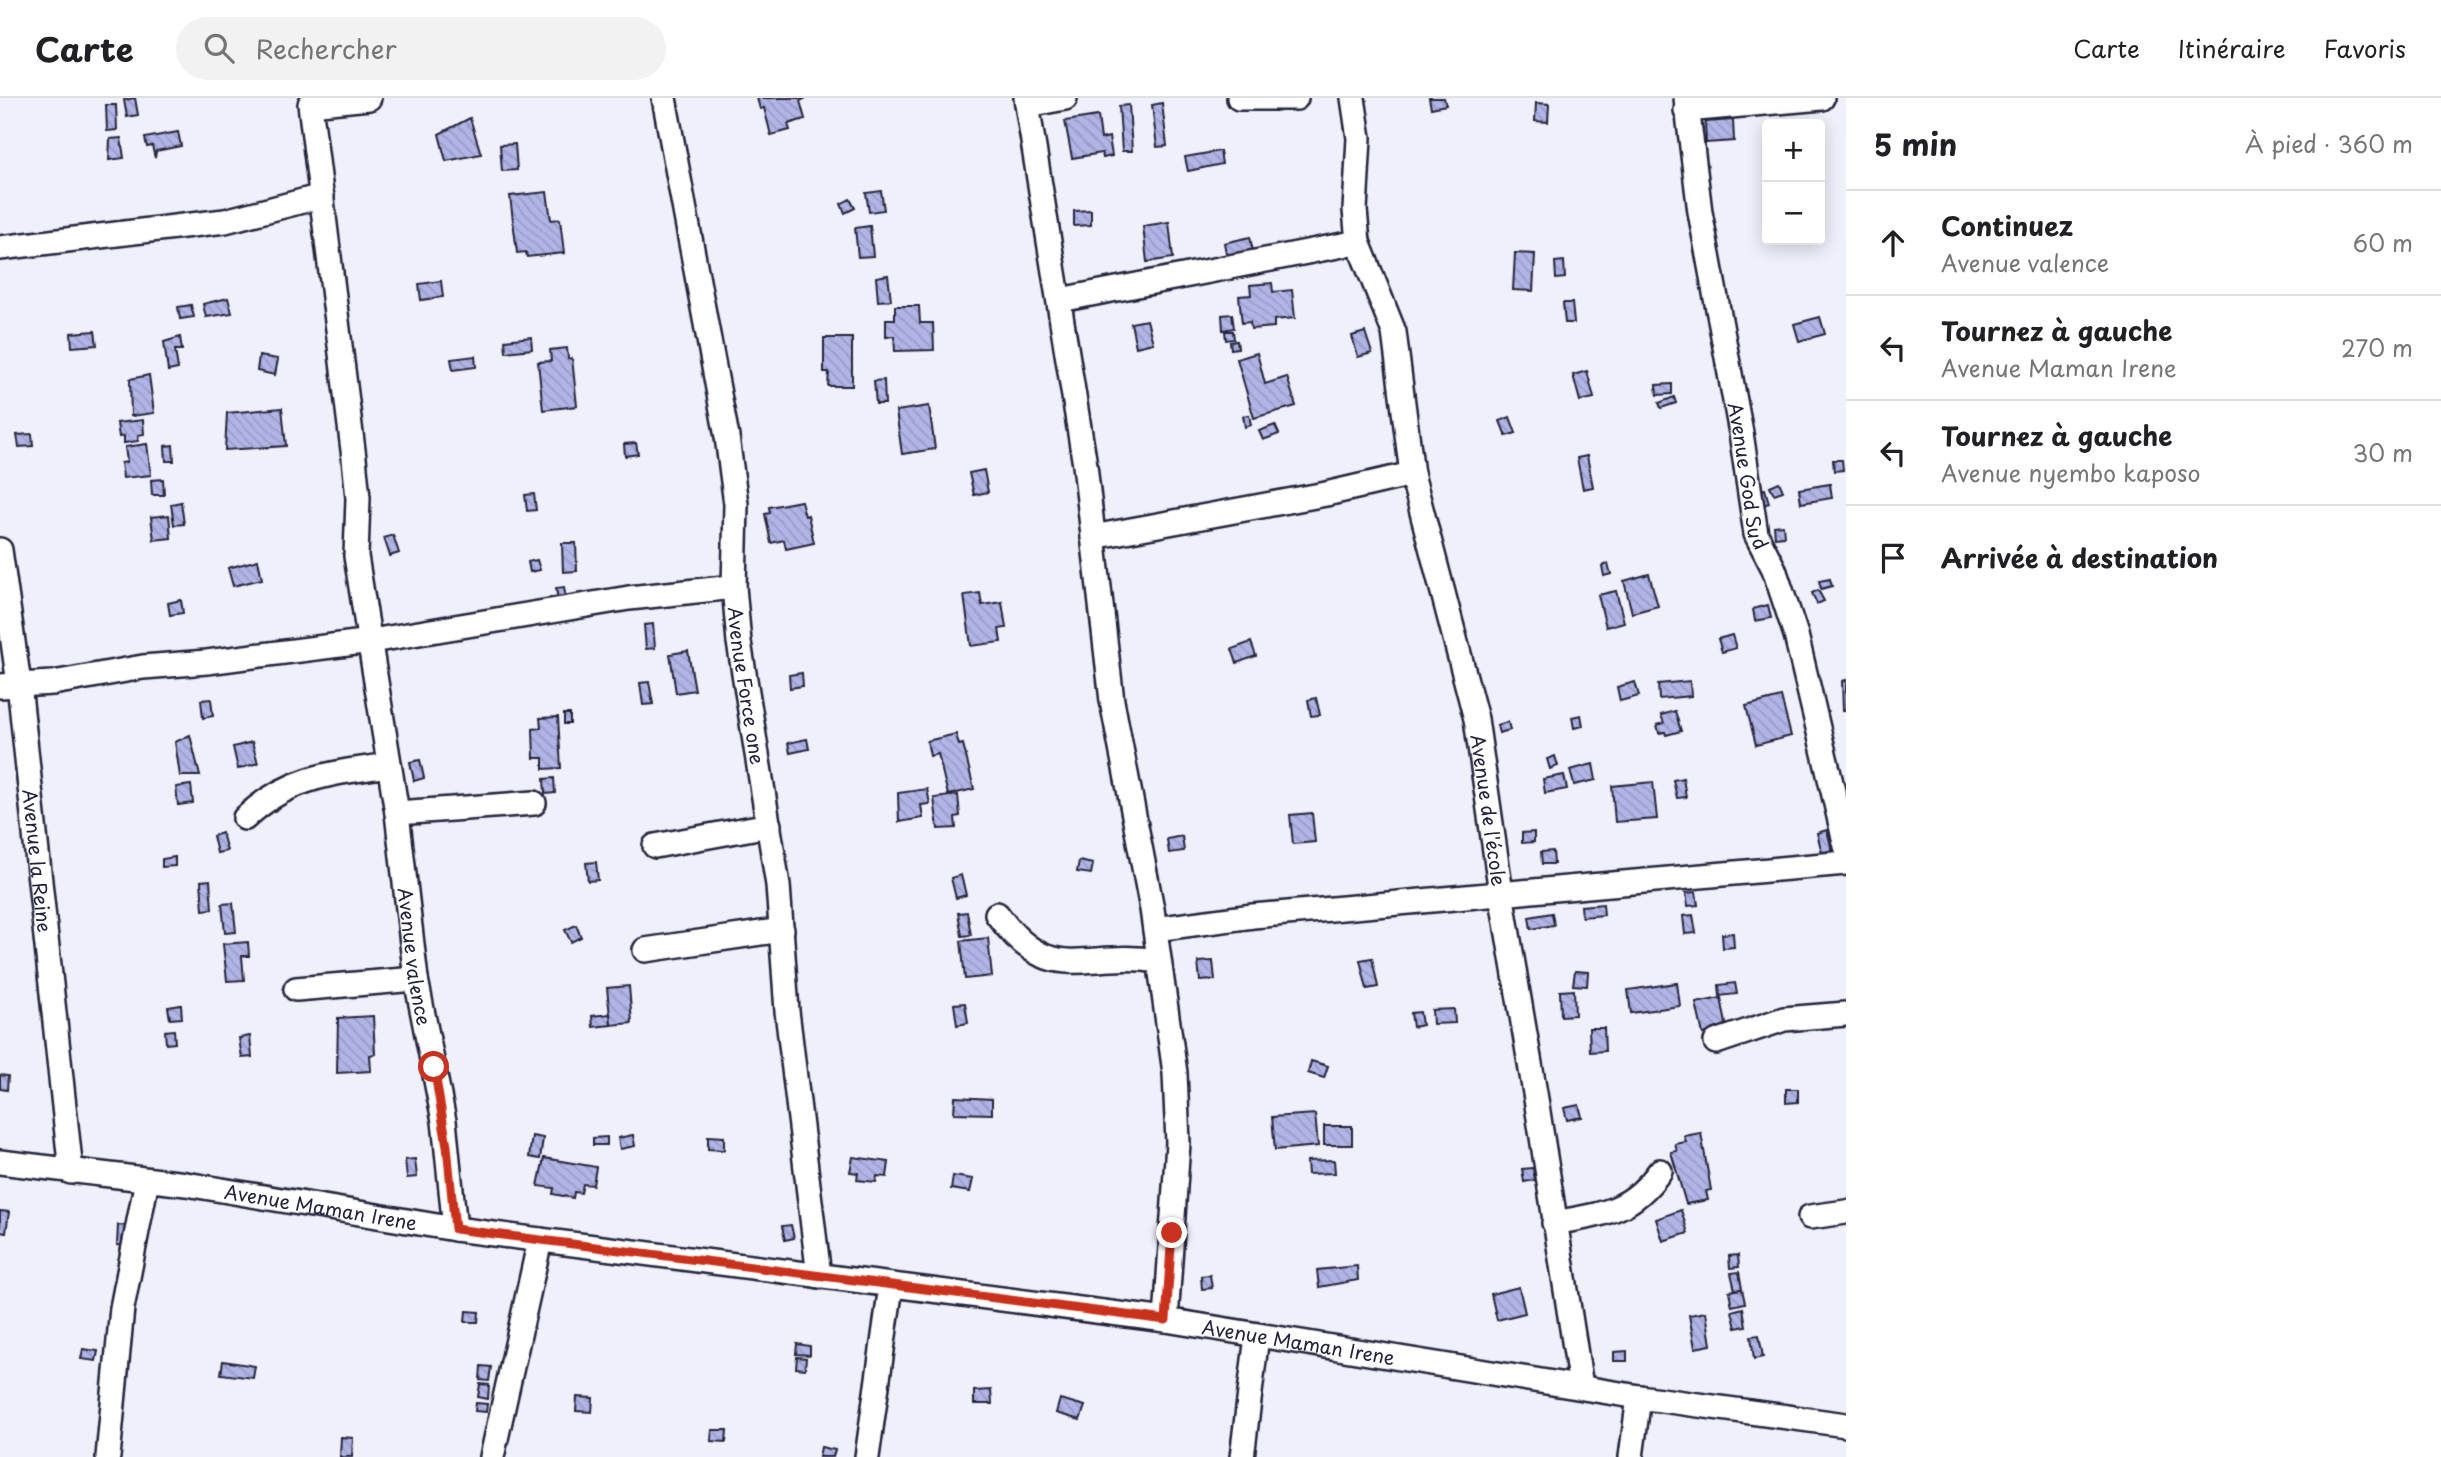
<!DOCTYPE html>
<html lang="fr">
<head>
<meta charset="utf-8">
<style>
  :root { --surface:#fff; --page:#f2f2f2; --text:#202124; --muted:#757577; --line:#e0e0e0 }
  body { margin:0; font-family:"Playpen Sans",sans-serif; background:var(--page); color:var(--text) }
  .controls { position:absolute; right:21px; top:21px; display:grid; overflow:hidden; border-radius:7px; box-shadow:0 4px 18px #0003 }
  .controls button { width:63px; height:63px; display:grid; place-items:center; padding:0; border:0; border-bottom:2px solid var(--line); background:var(--surface); color:var(--text); font:35px sans-serif }
  .stop { position:absolute; width:21px; height:21px; margin:-16px; border:5px solid #c8321e; border-radius:50%; background:#fff }
  .stop.end { background:#c8321e; border-color:#fff; box-shadow:0 2px 7px #0008 }
  .list { margin:0; padding:0; list-style:none }
  h2 { display:flex; justify-content:space-between; align-items:center; height:91px; margin:0; padding:0 28px; font-size:30px }
  h2 small { font-size:23px; font-weight:400; color:var(--muted) }
  .list li { display:grid; grid-template-columns:46px 1fr auto; gap:21px; align-items:center; box-sizing:border-box; height:105px; padding:0 28px; border-top:2px solid var(--line) }
  .list b { display:block; font-size:26px; white-space:nowrap }
  .list p { margin:0; font-size:23px; white-space:nowrap; color:var(--muted) }
  .list em { font-size:23px; font-style:normal; color:var(--muted) }
  .icon { flex:none; width:38px; height:38px; fill:none; stroke:currentColor; stroke-width:2; stroke-linecap:round; stroke-linejoin:round }
  .map { position:relative; flex:none; width:1846px; height:1359px; overflow:hidden }
  header { display:flex; align-items:center; gap:42px; box-sizing:border-box; height:98px; padding:0 35px; background:var(--surface); border-bottom:2px solid var(--line) }
  header strong { font-size:33px }
  nav { display:flex; gap:38px; margin-inline-start:auto; font-size:24px }
  .search { width:490px; height:63px; background:var(--page); display:flex; align-items:center; gap:18px; box-sizing:border-box; padding:0 24px; border-radius:38px; color:var(--muted); font-size:26px }
  main { display:flex }
  aside { flex:1; background:var(--surface) }
  .map>svg:first-child { display:block }
  .building { fill:url(#building-back-hatch); stroke:#22223b; stroke-width:2 }
  .lines { fill:none; stroke-linecap:round; stroke-linejoin:round }
  .minor-casing { stroke:#22223b; stroke-width:28 }
  .minor { stroke:#fff; stroke-width:23 }
  .route { stroke:#c8321e; stroke-width:9 }
  .labels { text-anchor:middle; dominant-baseline:central; stroke-width:5; stroke-linejoin:round; paint-order:stroke }
  .street-label { font-size:19px; fill:#22223b; stroke:#fff }
</style>
</head>
<body>
<header>
<strong>Carte</strong>
<div class="search"><svg class="icon" aria-label="search" viewBox="0 0 24 24"><circle cx="10" cy="10" r="6"/><path d="M15 15l6 6"/></svg>Rechercher</div>
<nav><a>Carte</a><a>Itinéraire</a><a>Favoris</a></nav>
</header>
<main>
<div class="map">
<svg width="1846" height="1359" viewBox="0 0 1846 1359">
  <defs>
    <pattern id="building-back-hatch" width="6" height="6" patternUnits="userSpaceOnUse" patternTransform="scale(1.75)"><rect width="6" height="6" fill="#b1b5e6"/><path d="M-1 5l2 2M0 0l6 6M5-1l2 2" fill="none" stroke="#989bc6"/></pattern>
  </defs>
  <rect width="100%" height="100%" fill="#eff0fa"/>
  <filter id="ink" filterUnits="userSpaceOnUse"><feTurbulence type="fractalNoise" baseFrequency=".0143" numOctaves="2"/><feDisplacementMap in="SourceGraphic" scale="14" xChannelSelector="R" yChannelSelector="G"/><feConvolveMatrix kernelMatrix="1 2 1 2 8 2 1 2 1" color-interpolation-filters="sRGB"/></filter>
  <g filter="url(#ink)">
    <g class="building">
      <path d="M135,0L138,17L127,19L124,2Z"/>
      <path d="M757,0H806L800,3L805,21L788,26L790,32L771,37L764,10L760,11Z"/>
      <path d="M1429,0H1444L1446,7L1431,10Z"/>
      <path d="M1162,5L1167,48L1157,49L1152,7Z"/>
      <path d="M1536,5L1549,6L1548,24L1535,23Z"/>
      <path d="M106,7H116L117,32L107,33Z"/>
      <path d="M1129,7L1132,53H1122L1119,8Z"/>
      <path d="M1098,18L1101,41L1109,39L1112,58L1103,60L1102,55L1072,60L1065,23Z"/>
      <path d="M470,20L481,56L446,63L439,36Z"/>
      <path d="M1733,22L1734,43L1706,45L1705,24Z"/>
      <path d="M178,34L181,48L156,53L155,60L152,48L147,49L145,40Z"/>
      <path d="M121,40L124,60L109,62L110,41Z"/>
      <path d="M515,46L517,72L502,73L500,47Z"/>
      <path d="M1220,53L1222,66L1188,73L1185,59Z"/>
      <path d="M881,93L884,112L869,114L866,95Z"/>
      <path d="M547,94L551,122L560,121L564,155L527,159L526,154L517,155L510,98Z"/>
      <path d="M850,101L855,110L845,115L841,106Z"/>
      <path d="M1091,112V127L1074,128V113Z"/>
      <path d="M1169,124L1173,160L1147,164L1143,128Z"/>
      <path d="M870,128L873,158L858,159L855,130Z"/>
      <path d="M1250,139L1253,154L1227,159L1224,145Z"/>
      <path d="M1515,155L1535,156L1533,193L1513,192Z"/>
      <path d="M1564,163L1565,180L1556,181L1555,164Z"/>
      <path d="M888,177L891,202L878,203L876,179Z"/>
      <path d="M441,183L443,199L421,202L419,186Z"/>
      <path d="M1272,185L1273,194L1292,192L1295,220L1274,222V229L1251,231L1250,224L1242,225L1239,198L1251,197L1250,187Z"/>
      <path d="M228,200L232,215L206,219L203,206Z"/>
      <path d="M1563,205H1572L1574,225H1565Z"/>
      <path d="M191,207L194,219L180,221L178,209Z"/>
      <path d="M895,208H919L920,225H933L934,252L895,253L894,238L886,239V221H895Z"/>
      <path d="M1232,216L1234,230L1223,232L1222,217Z"/>
      <path d="M1820,219L1825,236L1799,243L1794,226Z"/>
      <path d="M1147,222L1153,245L1136,249L1131,225Z"/>
      <path d="M95,233L97,247L72,249L71,235Z"/>
      <path d="M1225,233H1233L1234,241L1226,242Z"/>
      <path d="M1365,234L1372,255L1358,259L1352,238Z"/>
      <path d="M180,239L182,252H175L178,271L168,273L164,244Z"/>
      <path d="M531,239L532,251L506,254L505,242Z"/>
      <path d="M824,240H852V288H828L829,274H824Z"/>
      <path d="M1237,243L1238,250L1231,251L1230,244Z"/>
      <path d="M567,250L568,261L572,260L577,308L543,312L538,264L551,263L550,252Z"/>
      <path d="M1257,255L1265,286L1287,279L1296,308L1254,320L1237,261Z"/>
      <path d="M259,258L278,261L275,277L257,273Z"/>
      <path d="M475,258L476,269L453,272L451,261Z"/>
      <path d="M1587,273L1594,300L1580,303L1573,277Z"/>
      <path d="M149,277L154,315L131,318L130,281Z"/>
      <path d="M884,282L885,306H876L874,283Z"/>
      <path d="M1672,286V296L1657,297L1656,287Z"/>
      <path d="M1674,299L1676,305L1661,310L1659,305Z"/>
      <path d="M929,308L935,351L902,356L896,313Z"/>
      <path d="M282,310L286,348L225,352L227,315Z"/>
      <path d="M1249,317L1251,327L1245,329L1243,318Z"/>
      <path d="M1510,319L1516,335L1506,338L1500,323Z"/>
      <path d="M143,322L144,336L138,337V343L124,345V338L119,339L117,325Z"/>
      <path d="M1275,327L1279,336L1263,342L1259,333Z"/>
      <path d="M32,336L33,348L19,349L17,337Z"/>
      <path d="M636,345L638,356L625,358L624,346Z"/>
      <path d="M147,346L151,377L123,380L121,365L127,364L125,349Z"/>
      <path d="M173,347L174,363H166L165,348Z"/>
      <path d="M1587,358L1593,389L1583,391L1577,360Z"/>
      <path d="M1833,362H1842L1843,372L1834,373Z"/>
      <path d="M984,372L988,394L974,397L969,375Z"/>
      <path d="M163,381L164,397H152L151,382Z"/>
      <path d="M1779,384L1783,393L1774,396L1770,388Z"/>
      <path d="M1830,386L1832,400L1801,405L1799,391Z"/>
      <path d="M1765,391L1769,405L1759,408L1755,394Z"/>
      <path d="M534,396L536,412L527,413L525,397Z"/>
      <path d="M801,403L805,418L808,417L814,445L786,451L784,442L771,445L765,416L770,415L769,409Z"/>
      <path d="M181,404L184,426L174,427L171,406Z"/>
      <path d="M169,417L171,440L154,442L151,419Z"/>
      <path d="M1783,427L1784,438L1775,439L1774,428Z"/>
      <path d="M393,437L399,455L390,458L384,440Z"/>
      <path d="M562,445H576L577,473L563,474Z"/>
      <path d="M258,462L262,481L233,488L228,470Z"/>
      <path d="M537,462L540,472L530,474L528,464Z"/>
      <path d="M1608,466L1611,476L1604,478L1602,468Z"/>
      <path d="M1649,476L1658,508L1632,515L1624,483Z"/>
      <path d="M1830,481L1832,488L1821,491L1819,483Z"/>
      <path d="M564,489L566,502L558,503L556,490Z"/>
      <path d="M1818,492L1824,503L1817,506L1812,495Z"/>
      <path d="M1616,493L1624,524L1606,529L1598,497Z"/>
      <path d="M980,495L982,507L1002,504L1006,530L999,531L1001,544L971,548L964,497Z"/>
      <path d="M181,502L183,515L170,517L168,505Z"/>
      <path d="M1768,507L1771,520L1755,523L1753,511Z"/>
      <path d="M653,526L655,550L646,551L644,527Z"/>
      <path d="M1732,537L1736,550L1722,554L1718,541Z"/>
      <path d="M1251,544L1256,558L1237,565L1232,551Z"/>
      <path d="M688,553L695,592L676,595L670,556Z"/>
      <path d="M802,575L803,588L790,590L789,577Z"/>
      <path d="M1846,582V612L1843,613L1842,583Z"/>
      <path d="M1690,583L1691,598L1659,601L1658,586Z"/>
      <path d="M649,584L653,606L643,607L640,585Z"/>
      <path d="M1635,584L1639,598L1620,603L1617,589Z"/>
      <path d="M1781,599L1791,638L1756,647L1746,608Z"/>
      <path d="M1316,600L1320,617L1311,618L1308,602Z"/>
      <path d="M211,601L213,618L203,620L201,602Z"/>
      <path d="M1675,613L1681,633L1666,637L1665,634L1659,635L1657,627L1664,625L1661,617Z"/>
      <rect x="564" y="616" width="6" height="10"/>
      <path d="M1581,617L1583,628L1574,630L1572,619Z"/>
      <path d="M558,619L561,670L543,671V660H534L533,631L541,630L540,620Z"/>
      <path d="M1508,624L1510,632L1499,635L1497,627Z"/>
      <path d="M956,636L959,647L963,646L974,691L948,697L938,656L930,658L927,643Z"/>
      <path d="M190,637L200,678H180L175,644Z"/>
      <path d="M807,641L809,651L790,655L788,645Z"/>
      <path d="M252,644L258,665L238,671L233,649Z"/>
      <path d="M1555,658L1558,668L1550,671L1547,661Z"/>
      <path d="M420,662L424,680L414,683L410,664Z"/>
      <path d="M1593,666L1596,682L1574,687L1570,672Z"/>
      <path d="M1564,677L1567,691L1545,695L1543,681Z"/>
      <path d="M554,680L555,695L545,696L544,681Z"/>
      <path d="M1683,680L1686,699L1677,700L1673,682Z"/>
      <path d="M1653,684L1657,721L1615,724L1612,688Z"/>
      <path d="M191,687L193,705L178,707L176,689Z"/>
      <path d="M927,691L930,706L921,707L923,720L899,724L898,695Z"/>
      <path d="M958,697L960,718L955,719L956,730L938,731L934,700Z"/>
      <path d="M1312,715L1315,744L1293,746L1290,717Z"/>
      <path d="M1827,732L1832,752L1822,755L1817,735Z"/>
      <path d="M1534,734V744L1522,745V735Z"/>
      <path d="M222,735L227,753L217,755L213,738Z"/>
      <path d="M1182,738L1184,753L1169,755L1167,741Z"/>
      <path d="M1553,753L1554,766H1542L1541,754Z"/>
      <path d="M175,759V768L162,769V761Z"/>
      <path d="M1079,763L1093,766L1091,776L1077,774Z"/>
      <path d="M596,764L598,782L588,783L586,765Z"/>
      <path d="M961,777L966,797L956,800L951,780Z"/>
      <path d="M210,782L212,811L203,812L201,783Z"/>
      <path d="M1696,794L1698,807L1688,808L1686,795Z"/>
      <path d="M233,805L236,834L225,835L222,806Z"/>
      <path d="M1603,806L1604,817L1582,819L1581,808Z"/>
      <path d="M967,814L971,837L962,838L958,815Z"/>
      <path d="M1552,815L1554,827L1531,831L1529,819Z"/>
      <path d="M1693,817L1696,835L1685,836L1683,818Z"/>
      <path d="M576,827L581,839L571,844L565,832Z"/>
      <path d="M1733,835L1734,849L1723,850L1722,836Z"/>
      <path d="M988,840L992,878L965,881L961,843Z"/>
      <path d="M248,844L249,858H242L244,882L227,883L223,846Z"/>
      <path d="M1372,860L1378,889L1367,891L1360,862Z"/>
      <path d="M1213,863L1215,882L1200,883L1198,864Z"/>
      <path d="M1575,873L1588,874L1587,888L1573,887Z"/>
      <path d="M1677,885L1680,908L1631,915L1628,892Z"/>
      <path d="M1735,885L1737,896L1720,898L1719,887Z"/>
      <path d="M629,888L632,925L611,927L607,890Z"/>
      <path d="M1574,892L1575,917L1561,918L1560,893Z"/>
      <path d="M1721,900L1727,931L1703,936L1696,905Z"/>
      <path d="M965,905L968,925L957,927L954,906Z"/>
      <path d="M181,907L182,920L170,921L168,909Z"/>
      <path d="M1454,911L1455,925L1433,926L1432,912Z"/>
      <path d="M1420,914L1422,927L1413,929L1411,915Z"/>
      <path d="M610,916L611,927L593,929L592,918Z"/>
      <path d="M373,918L375,956L370,957L371,973L337,975L338,920Z"/>
      <path d="M1589,930H1604L1605,953L1590,954Z"/>
      <path d="M174,932L175,945L166,946L165,933Z"/>
      <path d="M250,938L252,959L242,960L239,940Z"/>
      <path d="M1311,963L1328,968L1324,980L1308,975Z"/>
      <path d="M0,977L8,978L7,992L0,991Z"/>
      <path d="M1786,991H1798V1004L1786,1005Z"/>
      <path d="M955,999L992,1001V1016L954,1015Z"/>
      <path d="M1579,1007L1582,1019L1567,1022L1564,1010Z"/>
      <path d="M1315,1016L1318,1048L1275,1052L1272,1019Z"/>
      <rect x="1324" y="1028" width="28" height="19"/>
      <path d="M1701,1035L1711,1092L1706,1093L1708,1102L1686,1106L1671,1054L1677,1053L1675,1046L1686,1044L1684,1038Z"/>
      <path d="M633,1037L635,1048L620,1051L618,1040Z"/>
      <path d="M532,1038L543,1040L540,1061L529,1059Z"/>
      <path d="M708,1038L724,1039V1052L708,1051Z"/>
      <path d="M607,1039V1047H593V1040Z"/>
      <path d="M853,1059L889,1064L887,1079L877,1078L876,1084L857,1082L858,1075L850,1074Z"/>
      <path d="M544,1060L596,1069L593,1087L583,1086L581,1095L574,1094L573,1100L553,1096L554,1090L538,1088Z"/>
      <path d="M415,1061L417,1079L407,1080L405,1062Z"/>
      <path d="M1334,1062L1335,1075L1308,1076L1307,1063Z"/>
      <path d="M1533,1070L1535,1082L1524,1084L1522,1071Z"/>
      <path d="M953,1078L973,1081L970,1094L951,1091Z"/>
      <path d="M1681,1112L1688,1135L1663,1143L1656,1121Z"/>
      <path d="M0,1113L9,1114L6,1135L0,1134Z"/>
      <path d="M118,1127L132,1128L131,1148L117,1147Z"/>
      <path d="M791,1127L794,1140L785,1142L782,1128Z"/>
      <path d="M1738,1157L1739,1169L1730,1170L1729,1158Z"/>
      <path d="M1357,1168L1358,1182L1319,1189L1317,1172Z"/>
      <path d="M1739,1174L1742,1191L1735,1192L1731,1175Z"/>
      <path d="M1210,1177L1212,1190L1202,1191L1201,1178Z"/>
      <path d="M1519,1189L1525,1215L1497,1222L1491,1196Z"/>
      <path d="M1742,1191L1745,1205L1732,1208L1729,1193Z"/>
      <path d="M1743,1210L1746,1228L1736,1230L1732,1213Z"/>
      <path d="M466,1213L479,1214L478,1224H465Z"/>
      <path d="M1706,1214L1711,1247L1695,1250L1689,1217Z"/>
      <path d="M1759,1237L1763,1259L1754,1261L1751,1238Z"/>
      <path d="M797,1246L810,1248V1257L796,1256Z"/>
      <path d="M83,1251L98,1253L96,1263L81,1261Z"/>
      <path d="M1627,1253V1263H1614V1254Z"/>
      <path d="M797,1259L806,1260L805,1271L796,1270Z"/>
      <path d="M223,1263L255,1268L253,1280L221,1276Z"/>
      <path d="M481,1268L491,1269L489,1283L480,1282Z"/>
      <path d="M480,1286L489,1287L488,1301L478,1299Z"/>
      <path d="M991,1292L992,1306H974V1293Z"/>
      <path d="M577,1299L593,1300L592,1314L576,1313Z"/>
      <path d="M1060,1301L1085,1308L1080,1322L1056,1315Z"/>
      <path d="M476,1305L487,1306L486,1314L475,1313Z"/>
      <path d="M712,1332H727L726,1344L711,1343Z"/>
      <path d="M341,1339L353,1340L352,1359H340Z"/>
      <path d="M821,1349L835,1352L833,1359H819Z"/>
    </g>
    <g class="lines">
      <defs>
        <g id="minor">
          <path id="s1" d="M369,0L310,6L354,360L358,400L356,458L397,715L416,881L444,1023L455,1131"/>
          <path id="s2" d="M664,0L727,339L736,406L734,489L739,544L778,787L787,913L819,1178"/>
          <path d="M1026,0L1085,367L1112,603L1152,811L1175,975L1178,1045L1166,1222"/>
          <path d="M1239,0H1296"/>
          <path id="s3" d="M1353,0L1359,40L1355,112L1358,144L1394,234L1412,376L1476,621L1501,795L1536,1001L1581,1288"/>
          <path id="s4" d="M1686,0L1700,114L1741,335L1756,436L1774,471L1796,537L1846,748"/>
          <path d="M1028,7L1065,0"/>
          <path d="M1686,12L1822,0"/>
          <path d="M0,150L225,123L322,98"/>
          <path d="M1060,202L1358,144"/>
          <path d="M1093,439L1326,396L1412,376"/>
          <path id="s5" d="M0,452L19,586L71,1074"/>
          <path d="M0,588L53,585L143,569L207,564L371,543L629,500L734,489"/>
          <path d="M397,715L534,705"/>
          <path d="M245,720C288,679 332,675 389,667"/>
          <path d="M655,748L769,727"/>
          <path d="M997,816C1051,891 1084,851 1158,863"/>
          <path d="M1155,831L1253,818L1846,765"/>
          <path d="M645,852L782,832"/>
          <path d="M296,891L416,881"/>
          <path d="M1716,944L1784,921L1846,916"/>
          <path id="s6" d="M0,1064L186,1086L455,1131L1166,1222L1639,1299L1846,1327"/>
          <path d="M1810,1119L1846,1114"/>
          <path d="M1554,1125C1602,1116 1630,1115 1660,1073"/>
          <path d="M108,1359L122,1210L147,1082"/>
          <path d="M492,1359L540,1142"/>
          <path d="M867,1359L891,1188"/>
          <path d="M1242,1359L1257,1238"/>
          <path d="M1631,1359L1639,1299"/>
        </g>
      </defs>
      <use href="#minor" class="minor-casing"/>
      <use href="#minor" class="minor"/>
    </g>
  </g>
  <g class="lines" filter="url(#ink)">
    <path class="route" d="M434,969L447,1048L455,1131L1166,1222L1172,1135"/>
  </g>
  <g class="labels">
    <g class="street-label">
      <text stroke="none"><textPath href="#s4" startOffset="383">Avenue God Sud</textPath></text>
      <text stroke="none"><textPath href="#s2" startOffset="595">Avenue Force one</textPath></text>
      <text stroke="none"><textPath href="#s3" startOffset="730">Avenue de l'école</textPath></text>
      <text stroke="none"><textPath href="#s5" startOffset="313">Avenue la Reine</textPath></text>
      <text stroke="none"><textPath href="#s1" startOffset="919">Avenue valence</textPath></text>
      <text stroke="none"><textPath href="#s6" startOffset="324">Avenue Maman Irene</textPath></text>
      <text stroke="none"><textPath href="#s6" startOffset="1311">Avenue Maman Irene</textPath></text>
    </g>
  </g>
</svg>
<div class="controls">
<button>+</button>
<button>−</button>
</div>
<div class="stop" style="left:434px;top:969px"></div>
<div class="stop end" style="left:1172px;top:1135px"></div>
</div>
<aside>
<h2>5 min<small>À pied · 360 m</small></h2>
<ul class="list">
<li><svg class="icon" aria-label="ahead" viewBox="0 0 24 24"><path d="M12 20V5M6 11l6-6 6 6"/></svg><div><b>Continuez</b><p>Avenue valence</p></div><em>60 m</em></li>
<li><svg class="icon" aria-label="left" viewBox="0 0 24 24"><path d="M17 20v-9H6M10 6l-5 5 5 5"/></svg><div><b>Tournez à gauche</b><p>Avenue Maman Irene</p></div><em>270 m</em></li>
<li><svg class="icon" aria-label="left" viewBox="0 0 24 24"><path d="M17 20v-9H6M10 6l-5 5 5 5"/></svg><div><b>Tournez à gauche</b><p>Avenue nyembo kaposo</p></div><em>30 m</em></li>
<li><svg class="icon" aria-label="arrive" viewBox="0 0 24 24"><path d="M6 21V4h12l-3 4 3 4H6"/></svg><div><b>Arrivée à destination</b></div></li>
</ul>
</aside>
</main>
</body>
</html>
